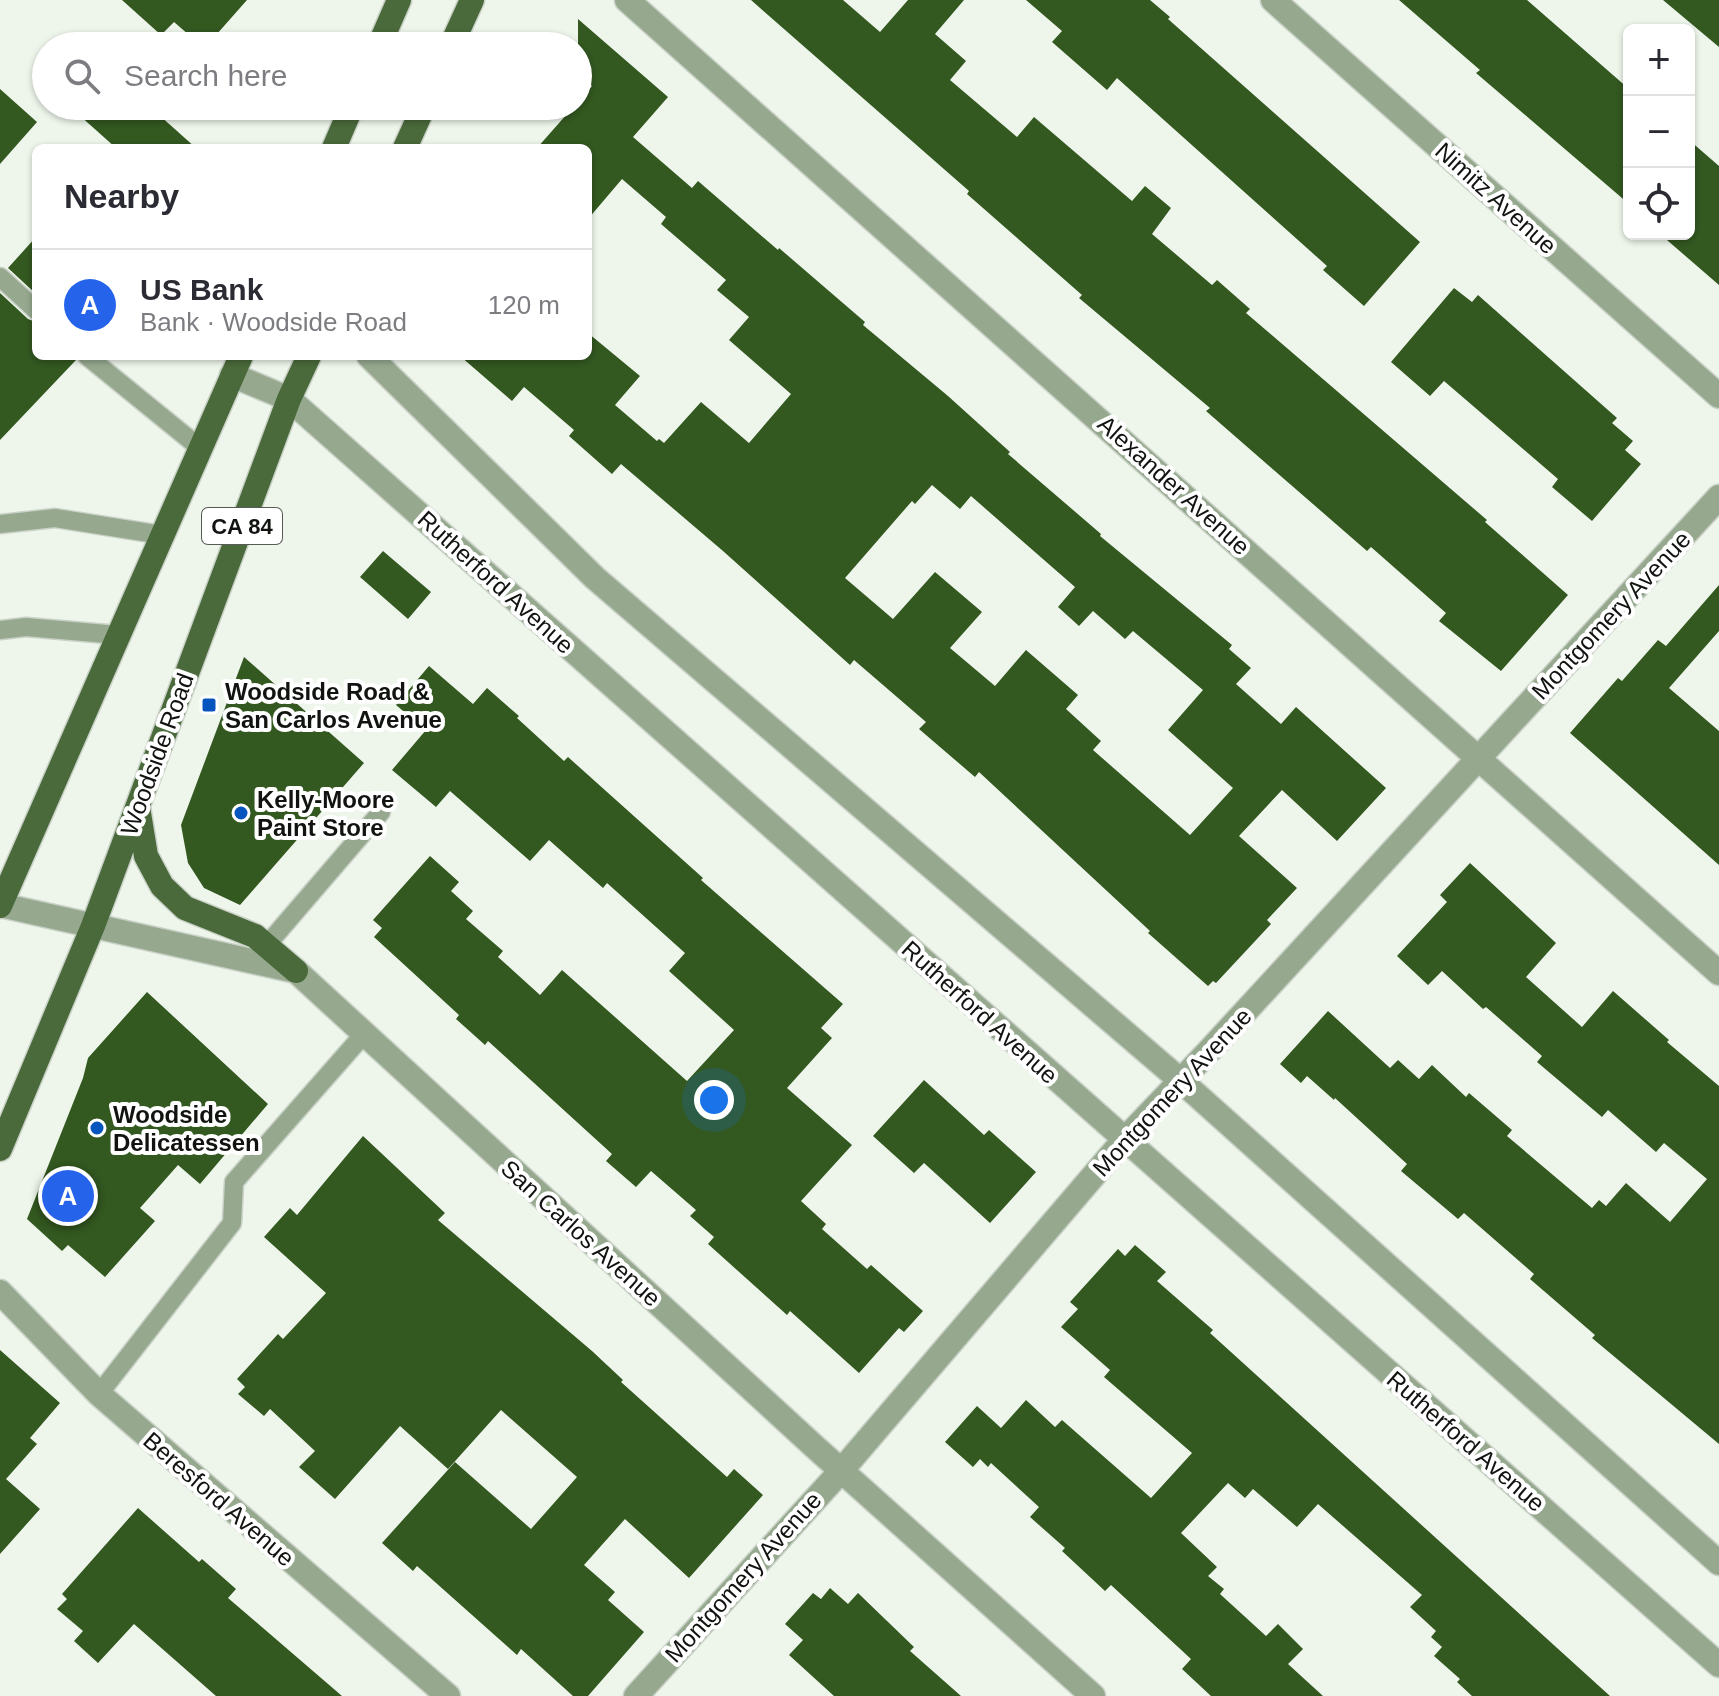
<!DOCTYPE html>
<html lang="en">
<head>
<meta charset="utf-8">
<style>
  :root { --surface:#fff; --page:#f2f2f3; --text:#2b2b33; --muted:#7c7c81; --line:#e1e1e2; --accent:#2563eb }
  body { margin:0; font-family:Helvetica,sans-serif; background:var(--page); color:var(--text) }
  .controls { position:absolute; right:24px; top:24px; display:grid; overflow:hidden; border-radius:12px; box-shadow:0 2px 6px #0004 }
  .controls button { width:72px; height:72px; display:grid; place-items:center; padding:0; border:0; border-bottom:2px solid var(--line); background:var(--surface); color:var(--text); font:40px sans-serif }
  .you { position:absolute; left:714px; top:1100px; width:28px; height:28px; margin:-20px; border:6px solid #fff; border-radius:50%; background:#1a73e8; box-shadow:0 0 0 12px #1a73e833 }
  .badge { display:grid; place-items:center; width:52px; height:52px; border-radius:50%; background:var(--accent); color:#fff; font-size:26px; font-weight:700 }
  .pin { position:absolute; translate:-50% -50%; border:4px solid #fff; box-shadow:0 2px 8px #0006 }
  .list { margin:0; padding:0; list-style:none }
  h2 { display:flex; justify-content:space-between; align-items:center; height:104px; margin:0; padding:0 32px; font-size:34px }
  h2 small { font-size:26px; font-weight:400; color:var(--muted) }
  .list li { display:grid; grid-template-columns:52px 1fr auto; gap:24px; align-items:center; box-sizing:border-box; height:112px; padding:0 32px; border-top:2px solid var(--line) }
  .list b { display:block; font-size:30px; white-space:nowrap }
  .list p { margin:0; font-size:26px; white-space:nowrap; color:var(--muted) }
  .list em { font-size:26px; font-style:normal; color:var(--muted) }
  .icon { flex:none; width:44px; height:44px; fill:none; stroke:currentColor; stroke-width:2; stroke-linecap:round; stroke-linejoin:round }
  .map { position:relative; flex:none; width:1719px; height:1696px; overflow:hidden }
  .search { position:absolute; background:var(--surface); box-shadow:0 2px 6px #0004; left:32px; top:32px; width:560px; height:88px; display:flex; align-items:center; gap:20px; box-sizing:border-box; padding:0 28px; border-radius:44px; color:var(--muted); font-size:30px }
  .panel { position:absolute; background:var(--surface); box-shadow:0 2px 6px #0004; left:32px; top:144px; width:560px; height:216px; border-radius:12px }
  .map>svg:first-child { display:block }
  .building { fill:#335820; fill-rule:evenodd }
  .lines { fill:none; stroke-linecap:round; stroke-linejoin:round }
  .service-casing { stroke:#cad2c8; stroke-width:21 }
  .minor-casing { stroke:#cad2c8; stroke-width:27 }
  .primary-casing { stroke:#cad2c8; stroke-width:27 }
  .service { stroke:#96a98f; stroke-width:18 }
  .minor { stroke:#96a98f; stroke-width:24 }
  .primary { stroke:#4a6a3b; stroke-width:24 }
  .poi-dot { fill:#0655be; stroke:#fff; stroke-width:3 }
  .labels { text-anchor:middle; dominant-baseline:central; stroke-width:8; stroke-linejoin:round; paint-order:stroke }
  .shield { fill:#fff; stroke:#585a57; stroke-width:2 }
  .shield-label { font-size:22px; font-weight:bold; fill:#10130f }
  .street-label { font-size:24px; fill:#10130f; stroke:#fff }
  .poi-label { font-size:24px; font-weight:bold; fill:#10130f; stroke:#fff; text-anchor:start }
</style>
</head>
<body>
<div class="map">
<svg width="1719" height="1696" viewBox="0 0 1719 1696">
  <rect width="100%" height="100%" fill="#eef6eb"/>
  <g class="building">
    <path d="M122,0H247L209,43L201,35L196,41L174,22L161,35Z"/>
    <path d="M751,0H843L880,32L908,0H964L935,34L966,61L950,80L1017,137L1034,117L1132,201L1145,186L1171,208L1152,234L1212,285L1217,280L1250,309L1246,313L1487,520L1485,522L1568,595L1501,671L1439,621L1446,613L1371,547L1367,551L1206,411L1210,408L1079,298L1082,295L967,194L969,191Z"/>
    <path d="M1026,0H1150L1170,17L1168,19L1420,242L1364,306L1323,270L1327,266L1117,78L1107,90L1052,42L1062,31Z"/>
    <path d="M1399,0H1527L1629,89V204L1476,73L1480,70Z"/>
    <path d="M1663,0H1719V47Z"/>
    <path d="M578,19L668,97L633,137L692,188L698,181L778,250L779,248L865,322L863,325L948,396L1010,452L1008,454L1101,534L1100,536L1232,645L1229,649L1251,668L1236,684L1281,724L1296,707L1386,788L1337,841L1282,790L1239,836L1297,888L1267,920L1271,924L1216,983L1213,981L1208,986L1148,933L1150,931L979,772L975,777L919,729L926,722L854,660L850,665L723,551L621,464L612,474L569,436L574,430L524,387L512,401L460,356H588V333L640,376L615,405L657,441L659,439L664,443L701,402L749,443L791,394L729,340L749,317L717,290L726,280L661,224L666,217L622,179L588,219V148H537L574,106H578V102L592,86L578,75ZM932,485L960,509L971,496L1075,587L1058,607L1079,626L1093,611L1125,639L1133,631L1203,690L1168,730L1233,788L1190,835L1093,750L1101,741L1066,709L1078,695L1026,650L995,686L950,648L982,612L935,572L893,619L845,578L912,501L915,504Z"/>
    <path d="M0,89L37,122L0,164Z"/>
    <path d="M69,106H149L196,148H116Z"/>
    <path d="M1689,140L1719,166V285L1660,234H1689Z"/>
    <path d="M36,237V294L8,268Z"/>
    <path d="M1454,288L1472,302L1478,295L1617,418L1612,423L1633,441L1625,450L1641,464L1592,521L1552,487L1558,479L1444,381L1430,396L1391,362Z"/>
    <path d="M0,293L28,319L36,322V356H75L76,360L0,440Z"/>
    <path d="M383,551L431,592L408,619L360,577Z"/>
    <path d="M1719,585V631L1669,688L1719,731V865L1570,733L1618,678L1622,681L1658,640L1666,646Z"/>
    <path d="M244,657L364,763L240,905L204,888L188,863L181,825Z"/>
    <path d="M429,666L473,704L487,688L519,716L517,718L564,761L568,757L703,878L701,880L843,1004L821,1028L832,1038L787,1088L852,1145L801,1201L826,1224L822,1229L867,1269L871,1265L923,1311L904,1332L899,1328L859,1373L790,1311L787,1315L708,1244L714,1237L690,1216L696,1210L651,1171L636,1187L606,1161L612,1154L488,1041L485,1045L456,1019L459,1015L374,937L382,928L373,920L430,856L459,882L451,891L473,911L466,919L503,951L498,957L540,995L562,970L687,1081L734,1030L669,971L685,953L607,883L603,888L549,840L530,861L450,791L436,807L392,770L426,730L396,705Z"/>
    <path d="M1470,863L1556,943L1526,977L1582,1027L1613,991L1669,1040L1667,1042L1719,1086V1444L1592,1338L1595,1335L1530,1279L1534,1274L1464,1213L1458,1219L1401,1171L1407,1164L1335,1098L1334,1100L1307,1076L1301,1083L1280,1064L1328,1011L1390,1068L1398,1060L1419,1079L1432,1065L1466,1097L1469,1093L1512,1130L1507,1136L1592,1208L1599,1200L1606,1206L1626,1183L1670,1222L1707,1179L1664,1143L1656,1152L1608,1110L1602,1117L1537,1062L1542,1056L1486,1007L1483,1009L1442,971L1428,985L1397,956L1447,902L1440,895Z"/>
    <path d="M147,992L268,1104L200,1184L178,1165L140,1208L155,1221L105,1277L68,1245L62,1251L27,1219L83,1078L88,1058Z"/>
    <path d="M924,1080L984,1135L989,1130L1036,1172L990,1223L924,1163L914,1173L873,1136Z"/>
    <path d="M363,1136L445,1213L438,1220L592,1351L623,1380L621,1382L727,1477L734,1469L763,1495L689,1578L625,1519L584,1565L615,1592L608,1600L644,1632L588,1696H573L521,1649L517,1655L417,1566L413,1571L382,1543L455,1462L531,1529L577,1477L501,1410L448,1469L400,1426L335,1499L299,1467L315,1451L270,1409L264,1416L238,1394L245,1387L237,1379L278,1334L283,1339L326,1293L264,1237L290,1208L297,1215Z"/>
    <path d="M1135,1245L1166,1272L1157,1281L1213,1330L1210,1333L1610,1696H1472L1457,1682L1460,1679L1434,1656L1442,1647L1431,1637L1436,1631L1410,1607L1422,1595L1318,1504L1297,1527L1253,1489L1245,1498L1228,1483L1181,1533L1217,1567L1208,1576L1224,1589L1220,1594L1266,1636L1278,1624L1303,1649L1288,1664L1323,1696H1211L1182,1669L1191,1659L1111,1585L1105,1591L1062,1551L1065,1548L1030,1517L1039,1507L991,1463L988,1467L980,1459L973,1467L945,1442L977,1406L1001,1428L1026,1400L1055,1427L1062,1420L1151,1498L1192,1453L1104,1377L1110,1370L1061,1327L1078,1309L1070,1302L1118,1249L1125,1256Z"/>
    <path d="M0,1350L60,1403L30,1438L37,1444L6,1479L40,1509L0,1554Z"/>
    <path d="M138,1508L199,1562L202,1559L236,1589L228,1598L342,1696H216L134,1624L98,1663L74,1641L83,1631L57,1609L67,1599L62,1594Z"/>
    <path d="M830,1588L848,1604L858,1593L914,1647L910,1651L961,1696H834L789,1655L803,1640L785,1624L813,1593L821,1599Z"/>
  </g>
  <g class="lines">
    <defs>
      <g id="service">
        <path d="M0,277L36,310"/>
        <path d="M87,356L200,448"/>
        <path d="M0,524L55,518L162,535"/>
        <path d="M0,630L26,627L118,635"/>
        <path d="M260,953L381,812"/>
        <path d="M99,1394L232,1223L234,1182L364,1034"/>
      </g>
      <g id="minor">
        <path d="M627,0L1719,973"/>
        <path d="M1273,0L1719,396"/>
        <path d="M369,356L595,578L1180,1080L1719,1563"/>
        <path d="M232,375L289,399L1719,1665"/>
        <path d="M0,905L296,971L816,1448L1093,1696"/>
        <path d="M0,1292L99,1394L448,1696"/>
        <path d="M636,1696L841,1471L1124,1140L1209,1051L1719,497"/>
      </g>
      <g id="primary">
        <path d="M379,46L399,0"/>
        <path d="M451,46L472,0"/>
        <path d="M334,148L352,106"/>
        <path d="M405,148L424,106"/>
        <path d="M138,807L146,856L162,886L185,908L255,936L296,971"/>
        <path d="M0,906L241,356"/>
        <path d="M0,1149L93,926L289,399L309,356"/>
      </g>
    </defs>
    <use href="#service" class="service-casing"/>
    <use href="#minor" class="minor-casing"/>
    <use href="#primary" class="primary-casing"/>
    <use href="#service" class="service"/>
    <use href="#minor" class="minor"/>
    <use href="#primary" class="primary"/>
  </g>
  <g class="poi-dot">
    <rect x="201" y="697" width="16" height="16" rx="4"/>
    <circle cx="241" cy="813" r="8"/>
    <circle cx="97" cy="1128" r="8"/>
  </g>
  <g class="labels">
    <rect class="shield" x="202" y="508" width="80" height="36" rx="6"/>
    <g class="shield-label">
      <text x="242" y="526">CA 84</text>
    </g>
    <g class="street-label">
      <text transform="translate(1496 198) rotate(42)">Nimitz Avenue</text>
      <text transform="translate(1174 485) rotate(42)">Alexander Avenue</text>
      <text transform="translate(496 582) rotate(42)">Rutherford Avenue</text>
      <text transform="translate(1611 615) rotate(-47)">Montgomery Avenue</text>
      <text transform="translate(157 754) rotate(-70)">Woodside Road</text>
      <text transform="translate(980 1012) rotate(42)">Rutherford Avenue</text>
      <text transform="translate(1172 1092) rotate(-47)">Montgomery Avenue</text>
      <text transform="translate(581 1233) rotate(42)">San Carlos Avenue</text>
      <text transform="translate(1466 1441) rotate(41)">Rutherford Avenue</text>
      <text transform="translate(219 1499) rotate(41)">Beresford Avenue</text>
      <text transform="translate(743 1577) rotate(-48)">Montgomery Avenue</text>
    </g>
    <g class="poi-label">
      <text x="225" y="691">Woodside Road &amp;<tspan x="225" dy="28">San Carlos Avenue</tspan></text>
      <text x="257" y="799">Kelly-Moore<tspan x="257" dy="28">Paint Store</tspan></text>
      <text x="113" y="1114">Woodside<tspan x="113" dy="28">Delicatessen</tspan></text>
    </g>
  </g>
</svg>
<div class="controls">
<button>+</button>
<button>−</button>
<button><svg class="icon" aria-label="locate" viewBox="0 0 24 24"><circle cx="12" cy="12" r="6"/><path d="M12 2v4M12 18v4M2 12h4M18 12h4"/></svg></button>
</div>
<div class="you"></div>
<div class="pin badge" style="left:68px;top:1196px">A</div>
<div class="search"><svg class="icon" aria-label="search" viewBox="0 0 24 24"><circle cx="10" cy="10" r="6"/><path d="M15 15l6 6"/></svg>Search here</div>
<section class="panel">
<h2>Nearby<small></small></h2>
<ul class="list">
<li><span class="badge">A</span><div><b>US Bank</b><p>Bank · Woodside Road</p></div><em>120 m</em></li>
</ul>
</section>
</div>
</body>
</html>
